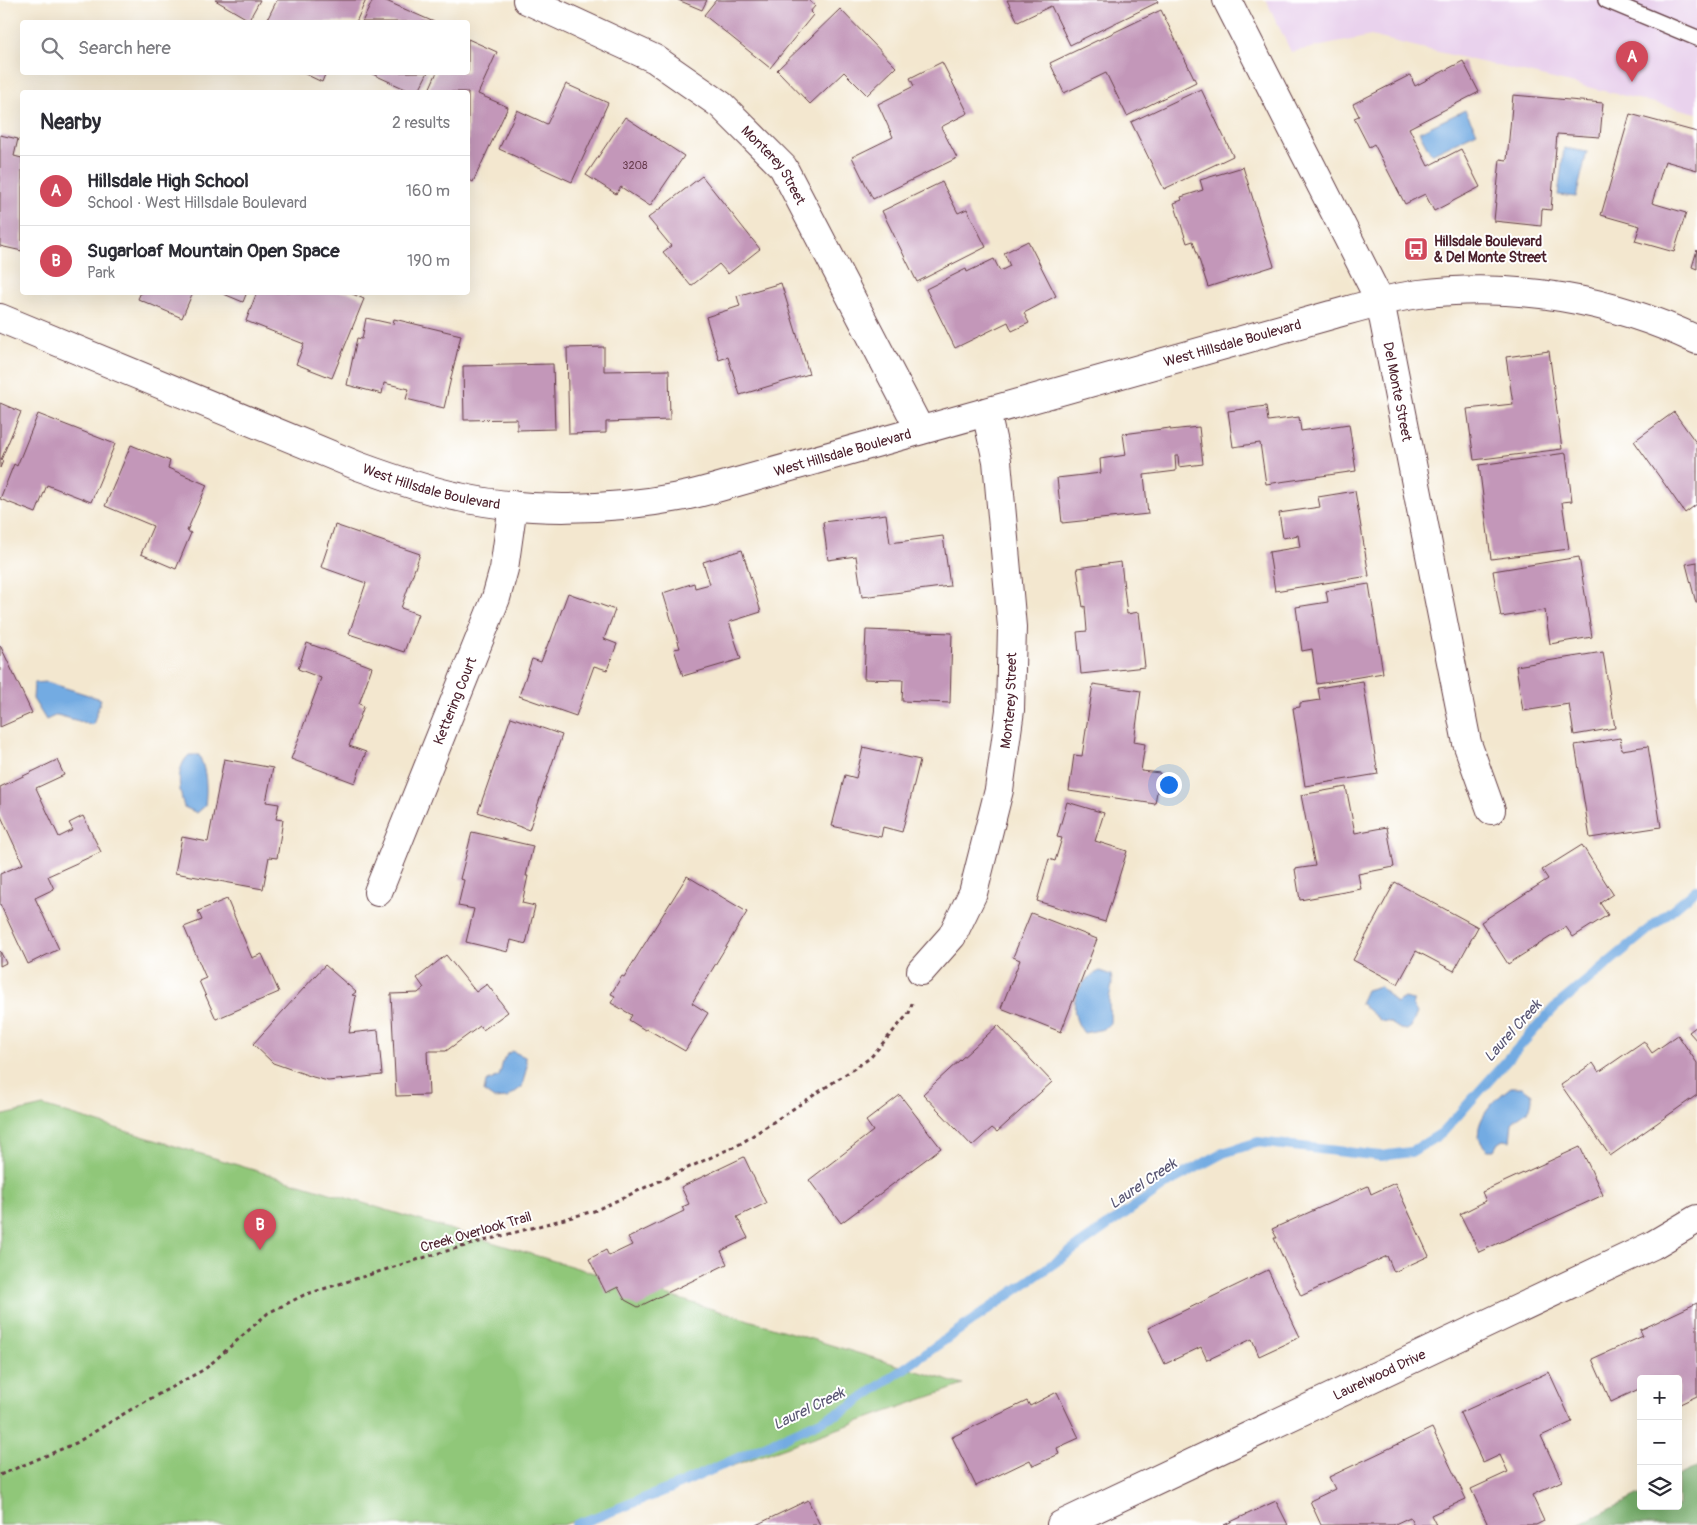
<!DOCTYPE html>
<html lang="en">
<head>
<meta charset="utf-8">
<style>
  :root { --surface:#fff; --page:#f7f7f7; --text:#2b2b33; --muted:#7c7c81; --line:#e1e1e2; --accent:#d1495b }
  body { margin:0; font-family:Pangolin,sans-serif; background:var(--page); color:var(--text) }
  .controls { position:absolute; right:15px; bottom:15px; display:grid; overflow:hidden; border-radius:5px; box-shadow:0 5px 20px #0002 }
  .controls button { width:45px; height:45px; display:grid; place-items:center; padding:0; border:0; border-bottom:1px solid var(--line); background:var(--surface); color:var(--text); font:25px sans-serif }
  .you { position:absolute; left:1168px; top:784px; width:18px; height:18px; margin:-12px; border:4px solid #fff; border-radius:50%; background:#1a73e8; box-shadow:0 0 0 8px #1a73e833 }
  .badge { display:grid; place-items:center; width:32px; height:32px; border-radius:50%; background:var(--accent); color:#fff; font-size:16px; font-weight:700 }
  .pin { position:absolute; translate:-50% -41px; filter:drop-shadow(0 1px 2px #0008) }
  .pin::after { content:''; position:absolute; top:26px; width:18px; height:15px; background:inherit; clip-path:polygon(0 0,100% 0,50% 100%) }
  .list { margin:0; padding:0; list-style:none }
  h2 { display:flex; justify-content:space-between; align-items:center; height:65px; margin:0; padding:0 20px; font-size:21px }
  h2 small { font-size:16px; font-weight:400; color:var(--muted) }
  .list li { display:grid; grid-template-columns:32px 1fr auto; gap:15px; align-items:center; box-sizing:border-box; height:70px; padding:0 20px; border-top:1px solid var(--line) }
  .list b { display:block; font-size:19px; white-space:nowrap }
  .list p { margin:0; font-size:16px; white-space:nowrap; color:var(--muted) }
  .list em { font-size:16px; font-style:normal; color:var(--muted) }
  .icon { flex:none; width:28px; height:28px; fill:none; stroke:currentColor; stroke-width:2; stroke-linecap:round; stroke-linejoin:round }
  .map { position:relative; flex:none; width:1697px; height:1525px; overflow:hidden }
  .search { position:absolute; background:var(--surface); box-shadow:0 5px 20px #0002; left:20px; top:20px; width:450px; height:55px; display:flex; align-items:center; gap:12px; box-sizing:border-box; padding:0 18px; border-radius:5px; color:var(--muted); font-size:19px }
  .panel { position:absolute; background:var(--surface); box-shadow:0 5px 20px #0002; left:20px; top:90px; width:450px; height:205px; border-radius:5px }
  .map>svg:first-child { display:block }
  .built { fill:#e9d2ed }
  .green { fill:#90c779; stroke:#6d7352 }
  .forest { fill:#74ac69; stroke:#5f664a }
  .water { fill:#73abe2; stroke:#5e6586 }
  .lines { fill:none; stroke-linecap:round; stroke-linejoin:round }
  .stream { stroke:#73abe2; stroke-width:10 }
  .building { fill:#c397b9 }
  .service-casing { stroke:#633d44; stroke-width:18 }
  .minor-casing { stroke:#633d44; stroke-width:30 }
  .secondary-casing { stroke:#633d44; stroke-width:30 }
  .path { stroke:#633d44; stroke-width:3; stroke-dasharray:4 4; stroke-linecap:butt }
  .service { stroke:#fff; stroke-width:15 }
  .minor { stroke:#fff; stroke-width:28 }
  .secondary { stroke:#fff; stroke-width:28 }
  .labels { text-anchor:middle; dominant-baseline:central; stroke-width:4; stroke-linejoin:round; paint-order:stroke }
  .number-label { font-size:11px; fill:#683d4e }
  .street-label { font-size:14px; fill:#4a1f2b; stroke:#fff }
  .poi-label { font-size:14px; font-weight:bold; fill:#4a1f2b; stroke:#fff; text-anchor:start }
  .water-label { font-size:15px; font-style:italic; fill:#5a5774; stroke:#fff }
</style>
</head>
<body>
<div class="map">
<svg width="1697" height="1525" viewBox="0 0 1697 1525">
  <rect width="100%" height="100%" fill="#fff"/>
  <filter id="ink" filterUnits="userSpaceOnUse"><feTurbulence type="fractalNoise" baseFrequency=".02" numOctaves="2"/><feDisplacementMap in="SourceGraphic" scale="10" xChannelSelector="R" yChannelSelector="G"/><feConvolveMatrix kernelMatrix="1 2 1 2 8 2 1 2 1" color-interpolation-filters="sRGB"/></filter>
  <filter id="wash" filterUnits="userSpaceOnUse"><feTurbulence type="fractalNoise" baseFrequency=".0096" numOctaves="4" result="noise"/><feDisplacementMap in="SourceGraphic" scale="20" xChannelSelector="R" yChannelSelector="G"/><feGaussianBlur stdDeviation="1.12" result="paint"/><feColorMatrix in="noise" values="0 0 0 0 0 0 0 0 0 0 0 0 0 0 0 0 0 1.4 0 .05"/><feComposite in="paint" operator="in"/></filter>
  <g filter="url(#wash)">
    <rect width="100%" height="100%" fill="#f3e7cf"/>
    <path class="built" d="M1266,0H1697V113L1371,36L1291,52Z"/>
    <path class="green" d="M43,1106L963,1385L563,1525H0V1116Z"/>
    <path class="forest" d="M1697,1467V1525H1578L1641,1494V1506H1678V1476Z"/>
    <g class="water">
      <path d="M1465,110L1477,132L1431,154L1419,132Z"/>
      <path d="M1564,148L1587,152L1576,197L1558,195Z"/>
      <path d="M47,682L101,699L93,725L57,715L46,720L33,699L34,683Z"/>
      <path d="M189,755H199C207,773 207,787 205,806L197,813L184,807C179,790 175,768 189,755Z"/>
      <path d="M1100,971L1111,975C1114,987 1109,992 1109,1003C1109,1010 1111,1015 1110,1023L1104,1029L1084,1033C1066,1011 1074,982 1100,971Z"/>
      <path d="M1380,986L1396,1003L1404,998L1413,1000V1006L1417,1013L1411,1027L1407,1030L1400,1029L1389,1022L1381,1021L1360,1003L1366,990Z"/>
      <path d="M512,1051L525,1057L527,1066L522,1087L507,1098L494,1099L484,1092L486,1082L499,1076C503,1066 501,1057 512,1051Z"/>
      <path d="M1511,1087H1522L1532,1094C1533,1114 1523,1111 1512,1123L1510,1141L1503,1140L1498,1143L1494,1150H1488C1463,1131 1493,1100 1511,1087Z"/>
    </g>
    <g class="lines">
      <path class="stream" d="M576,1525L671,1488L845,1410L1171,1181L1223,1153L1258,1142L1381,1156L1411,1152L1442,1133L1554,1008L1697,889"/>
    </g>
    <g id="blocks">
      <g class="building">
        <path d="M215,0H260L249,20Z"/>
        <path d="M277,0H366L356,22H266Z"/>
        <path d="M373,0H384L434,22H362Z"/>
        <path d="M678,0H707L702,10Z"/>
        <path d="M716,0H808L815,6L810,12L813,15L770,68L704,15Z"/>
        <path d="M1007,0H1157L1158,2L1070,45L1051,6L1018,22Z"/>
        <path d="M840,9L896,67L867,95L844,72L810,104L777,70Z"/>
        <path d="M1161,10L1196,82L1127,116L1106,73L1064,93L1050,63Z"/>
        <path d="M468,39L497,52L478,94L508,107L473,182L468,179V92H428L437,72H468Z"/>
        <path d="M1463,61L1479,92L1409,128L1428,166L1461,149L1480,187L1434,211L1425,194L1405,204L1374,144L1369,147L1354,118L1359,116L1353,104L1410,75L1415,86Z"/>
        <path d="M942,62L968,113L941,127L957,158L873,199L852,157L893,137L878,104L914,86L910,78Z"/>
        <path d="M301,72H326L322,82Z"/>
        <path d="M368,72H428L418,92H412Z"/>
        <path d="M566,84L608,103L572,182L499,149L517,110L547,124Z"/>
        <path d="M1201,89L1233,156L1164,189L1131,122Z"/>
        <path d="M1513,95L1603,103L1600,137L1557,134L1551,210L1542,209L1541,226L1494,221L1500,159L1507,160Z"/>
        <path d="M1630,114L1697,132V170L1665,161L1652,203L1686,213L1674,252L1635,241L1640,226L1601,215Z"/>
        <path d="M625,117L684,156L650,206L621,187L616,194L586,175Z"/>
        <path d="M0,135L18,139L14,156L22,158V251L0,246Z"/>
        <path d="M1243,167L1274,266L1208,287L1193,241L1187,243L1174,203L1182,200L1181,197L1203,190L1200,180Z"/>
        <path d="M702,176L760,249L728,274L719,264L691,286L663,252L671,246L648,218Z"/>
        <path d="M942,182L958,213L967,209L986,247L917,282L882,211Z"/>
        <path d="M1028,241L1056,296L1024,313L1029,323L1012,331L1008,322L955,348L926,289L966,269L967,272L994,259L1000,271L1010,266L1004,253Z"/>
        <path d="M1697,250V269L1692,267Z"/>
        <path d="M781,283L809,374L740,395L728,357L719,360L706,317L740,306L737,296Z"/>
        <path d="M141,292H193L182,318L138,299Z"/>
        <path d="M219,292H247L243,302Z"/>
        <path d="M257,292H348L364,299L332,378L296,364L304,344L246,321Z"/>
        <path d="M366,318L393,324L394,319L461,335L444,408L406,399L409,389L384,383L382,394L347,385L357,338L362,339Z"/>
        <path d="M604,347V371L669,370L670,420L606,422V433L569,434L567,348Z"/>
        <path d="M1549,351L1562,449L1474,460L1467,409L1513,404L1506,357Z"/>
        <path d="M553,364L555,429L517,430V419L464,420L463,366Z"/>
        <path d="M0,403L21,412L1,460L3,461L0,468Z"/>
        <path d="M1266,406L1268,421L1299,417L1301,431L1349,424L1356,471L1266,484L1260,443L1233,447L1228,411Z"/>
        <path d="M1674,412L1697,444V504L1685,513L1634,441Z"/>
        <path d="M38,414L115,444L91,502L47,485L36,513L0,499L14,464L17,466Z"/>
        <path d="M1199,427L1203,464L1179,467L1178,456H1175L1176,471L1144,475L1148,514L1062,523L1057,478L1101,473L1100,459L1126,455L1123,434L1170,428V430Z"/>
        <path d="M131,445L170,461L168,468L207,485L187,531L191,533L176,569L141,554L153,526L105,506Z"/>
        <path d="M1566,453L1572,501L1562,502L1569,549L1491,559L1479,465Z"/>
        <path d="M1355,491L1369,576L1275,591L1269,552L1300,547L1298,535L1283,538L1279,513L1320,507L1318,497Z"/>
        <path d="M886,514L890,543L943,536L950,586L862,597L856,556L828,560L823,522Z"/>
        <path d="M335,525L420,554L401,608L418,614L404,652L349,634L366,583L321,567Z"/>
        <path d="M742,550L761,612L729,622L741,659L683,676L674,649L680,648L663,593L694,583L695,588L710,584L703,562Z"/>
        <path d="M1579,557L1592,637L1550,644L1545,610L1501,617L1493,571Z"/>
        <path d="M1121,562L1127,614L1139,612L1145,667L1081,674L1077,632L1087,631L1085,606L1083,607L1077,568Z"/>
        <path d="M1697,562V603H1696L1686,564Z"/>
        <path d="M1369,584L1383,673L1317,684L1312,649L1302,651L1296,607L1328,602L1326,591Z"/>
        <path d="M568,593L615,610L604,639L617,644L607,670L594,666L576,716L519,696L532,659L541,662L549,641L550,642Z"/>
        <path d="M866,630L952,633L950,703L902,701L903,680L864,679Z"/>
        <path d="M307,643L372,667L359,704L364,706L349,746L366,752L355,783L291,759L321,678L298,669Z"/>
        <path d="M0,645L32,713L0,727Z"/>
        <path d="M1603,652L1615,728L1574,735L1569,704L1523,711L1516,666Z"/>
        <path d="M1363,681L1378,774L1305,786L1293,708L1300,707V703L1320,700L1318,688Z"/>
        <path d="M1093,684L1141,691L1134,742L1145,744L1141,771L1160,773L1155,804L1069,791L1074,755L1082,756Z"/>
        <path d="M511,717L562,735L529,830L478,812Z"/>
        <path d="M1620,738L1622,750L1648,746L1661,827L1590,838L1575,745Z"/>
        <path d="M863,747L920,760L902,832L883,827L881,837L832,826L845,775L856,778Z"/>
        <path d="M224,759L273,768L266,802L279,804L276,819L283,820L277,858L269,857L263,889L175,873L182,837L208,842Z"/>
        <path d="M57,760L64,775L36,788L59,837L73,830L69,823L83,816L101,852L48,876L54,889L35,898L59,949L28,964L0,904V874L23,864L0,814V787Z"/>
        <path d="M1346,787L1355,833L1387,827L1394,867L1358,874L1361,889L1300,900L1295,869L1315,866L1301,795Z"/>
        <path d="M1067,802L1104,813L1095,841L1127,851L1105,922L1037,901L1049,859L1055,861L1062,838L1057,837Z"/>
        <path d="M472,832L533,846L526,876H528L522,903L535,906L526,944L511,940L508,952L466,942L474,909L458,906L464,880L460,879Z"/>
        <path d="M1582,845L1613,894L1600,903L1608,915L1573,937L1566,927L1508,964L1481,922L1548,879L1542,870Z"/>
        <path d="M687,876L747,912L692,1003L708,1013L685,1051L647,1029L645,1030L629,1020L632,1015L611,1003L615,996L611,994L622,976L624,977Z"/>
        <path d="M1395,882L1478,927L1454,971L1416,951L1398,984L1353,960Z"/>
        <path d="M227,899L252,958L262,954L279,992L216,1019L199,981L206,978L184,927L202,920L198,911Z"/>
        <path d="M1031,913L1097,939L1061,1032L1001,1008L1020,960L1013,957Z"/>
        <path d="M0,951L6,963L0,966Z"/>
        <path d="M446,955L476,992L487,984L508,1012L483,1030L480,1026L446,1051H427L429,1095L396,1096L391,994L418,993L424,988L417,978Z"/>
        <path d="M325,965L356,992L352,995L356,996L349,1033L378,1030L382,1075L328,1081L313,1077L273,1063L253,1044Z"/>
        <path d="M998,1025L1052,1082L997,1132L992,1128L972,1146L923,1094Z"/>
        <path d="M1697,1026V1041L1689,1032Z"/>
        <path d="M1678,1035L1697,1063V1095L1610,1156L1561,1085L1593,1063L1599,1072L1644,1041L1652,1053Z"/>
        <path d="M900,1095L941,1148L841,1223L809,1180L873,1131L866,1121Z"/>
        <path d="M1580,1147L1603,1195L1479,1252L1460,1214L1486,1201L1482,1192Z"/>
        <path d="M744,1157L766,1203L737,1217L748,1238L721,1251L727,1264L638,1307L625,1300L618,1287L606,1293L589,1259L606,1250L609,1256L632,1245L628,1238L684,1211L682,1207L689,1204L681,1187Z"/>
        <path d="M1395,1183L1429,1256L1394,1272L1387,1256L1301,1296L1274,1238H1277L1272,1229L1368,1186L1371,1194Z"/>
        <path d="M1268,1270L1300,1337L1259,1356L1252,1339L1207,1360L1201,1347L1165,1364L1148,1328Z"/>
        <path d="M1697,1303V1396L1678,1405V1379H1641V1388L1611,1402L1592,1359L1643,1336L1640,1330Z"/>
        <path d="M1549,1372L1572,1422L1541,1436L1562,1481L1532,1495L1544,1521L1536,1525H1488L1471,1489L1508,1472L1500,1455L1483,1463L1460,1413Z"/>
        <path d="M1057,1392L1079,1438L1057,1448L1059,1454L1033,1466L1030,1460L976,1486L952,1437L1027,1401L1030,1406Z"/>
        <path d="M1432,1428L1466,1499L1431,1515L1436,1525H1414L1410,1517L1393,1525H1321L1310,1501L1335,1489L1329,1477Z"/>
        <path d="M808,1500L820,1525H756Z"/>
        <path d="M1276,1501L1288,1525H1224Z"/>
      </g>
    </g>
  </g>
  <g filter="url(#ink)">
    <use href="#blocks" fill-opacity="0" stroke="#633d44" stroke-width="1"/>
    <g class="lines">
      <defs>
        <path id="service" d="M1606,0L1697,38"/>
        <g id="minor">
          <path id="s1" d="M527,0L655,59L721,105L783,167L920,430"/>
          <path id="s2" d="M1227,0L1380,301L1467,743L1491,810"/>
          <path id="s3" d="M378,892L496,598L504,569L513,505"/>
          <path id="s4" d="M921,971L952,936L973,893L999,790L1010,710L1012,627L997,461L986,412"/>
          <path id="s5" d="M1061,1525L1653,1245L1697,1219"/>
        </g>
        <g id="secondary">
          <path id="s6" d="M0,318L358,466C391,478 425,490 459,497C528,513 610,510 679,497C696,494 713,489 730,484L1331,315C1360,307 1389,298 1419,294C1514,282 1612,299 1697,340"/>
        </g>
      </defs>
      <use href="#service" class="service-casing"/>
      <use href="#minor" class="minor-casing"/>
      <use href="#secondary" class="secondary-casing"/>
      <path class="path" d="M0,1475L76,1443L135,1407L205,1369L268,1313L304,1295L439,1253L594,1211L740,1144L870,1058L909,1013L913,1000"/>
      <use href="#service" class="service"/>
      <use href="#minor" class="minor"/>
      <use href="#secondary" class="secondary"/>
    </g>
  </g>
  <defs>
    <symbol id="bus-square" viewBox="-11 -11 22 22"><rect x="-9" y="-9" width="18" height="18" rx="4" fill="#d1495b" stroke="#fff"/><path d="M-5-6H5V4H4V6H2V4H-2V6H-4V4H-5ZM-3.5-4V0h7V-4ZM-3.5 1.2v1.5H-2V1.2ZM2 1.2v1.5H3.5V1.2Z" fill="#fff"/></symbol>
  </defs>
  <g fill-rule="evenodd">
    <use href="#bus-square" x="1402" y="235" width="28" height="28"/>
  </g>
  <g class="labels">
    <g class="number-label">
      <text x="635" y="165">3208</text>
    </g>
    <g class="street-label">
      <text stroke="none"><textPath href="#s1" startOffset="302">Monterey Street</textPath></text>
      <text stroke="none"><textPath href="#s6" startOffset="1289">West Hillsdale Boulevard</textPath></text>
      <text stroke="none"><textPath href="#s2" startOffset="430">Del Monte Street</textPath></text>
      <text stroke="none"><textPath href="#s6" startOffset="884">West Hillsdale Boulevard</textPath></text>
      <text stroke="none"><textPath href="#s6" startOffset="464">West Hillsdale Boulevard</textPath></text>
      <text stroke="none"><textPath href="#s4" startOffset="291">Monterey Street</textPath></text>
      <text stroke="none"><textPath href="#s3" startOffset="206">Kettering Court</textPath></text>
      <text transform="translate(476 1232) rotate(-16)">Creek Overlook Trail</text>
      <text stroke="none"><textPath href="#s5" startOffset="352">Laurelwood Drive</textPath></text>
    </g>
    <g class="poi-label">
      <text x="1434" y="241">Hillsdale Boulevard<tspan x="1434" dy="16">&amp; Del Monte Street</tspan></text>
    </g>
    <g class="water-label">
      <text transform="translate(1513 1031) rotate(-48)">Laurel Creek</text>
      <text transform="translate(1143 1184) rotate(-34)">Laurel Creek</text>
      <text transform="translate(809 1409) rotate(-26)">Laurel Creek</text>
    </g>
  </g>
</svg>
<div class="controls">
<button>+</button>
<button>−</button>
<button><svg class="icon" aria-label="layers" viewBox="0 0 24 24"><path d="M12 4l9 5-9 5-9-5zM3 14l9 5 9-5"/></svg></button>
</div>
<div class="you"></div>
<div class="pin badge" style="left:1632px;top:82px">A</div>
<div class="pin badge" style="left:260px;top:1250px">B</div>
<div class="search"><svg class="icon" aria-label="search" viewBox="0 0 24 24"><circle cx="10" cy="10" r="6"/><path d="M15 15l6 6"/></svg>Search here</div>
<section class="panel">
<h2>Nearby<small>2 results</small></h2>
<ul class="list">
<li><span class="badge">A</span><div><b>Hillsdale High School</b><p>School · West Hillsdale Boulevard</p></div><em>160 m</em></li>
<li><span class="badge">B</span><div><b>Sugarloaf Mountain Open Space</b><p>Park</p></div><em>190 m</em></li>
</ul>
</section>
</div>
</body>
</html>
